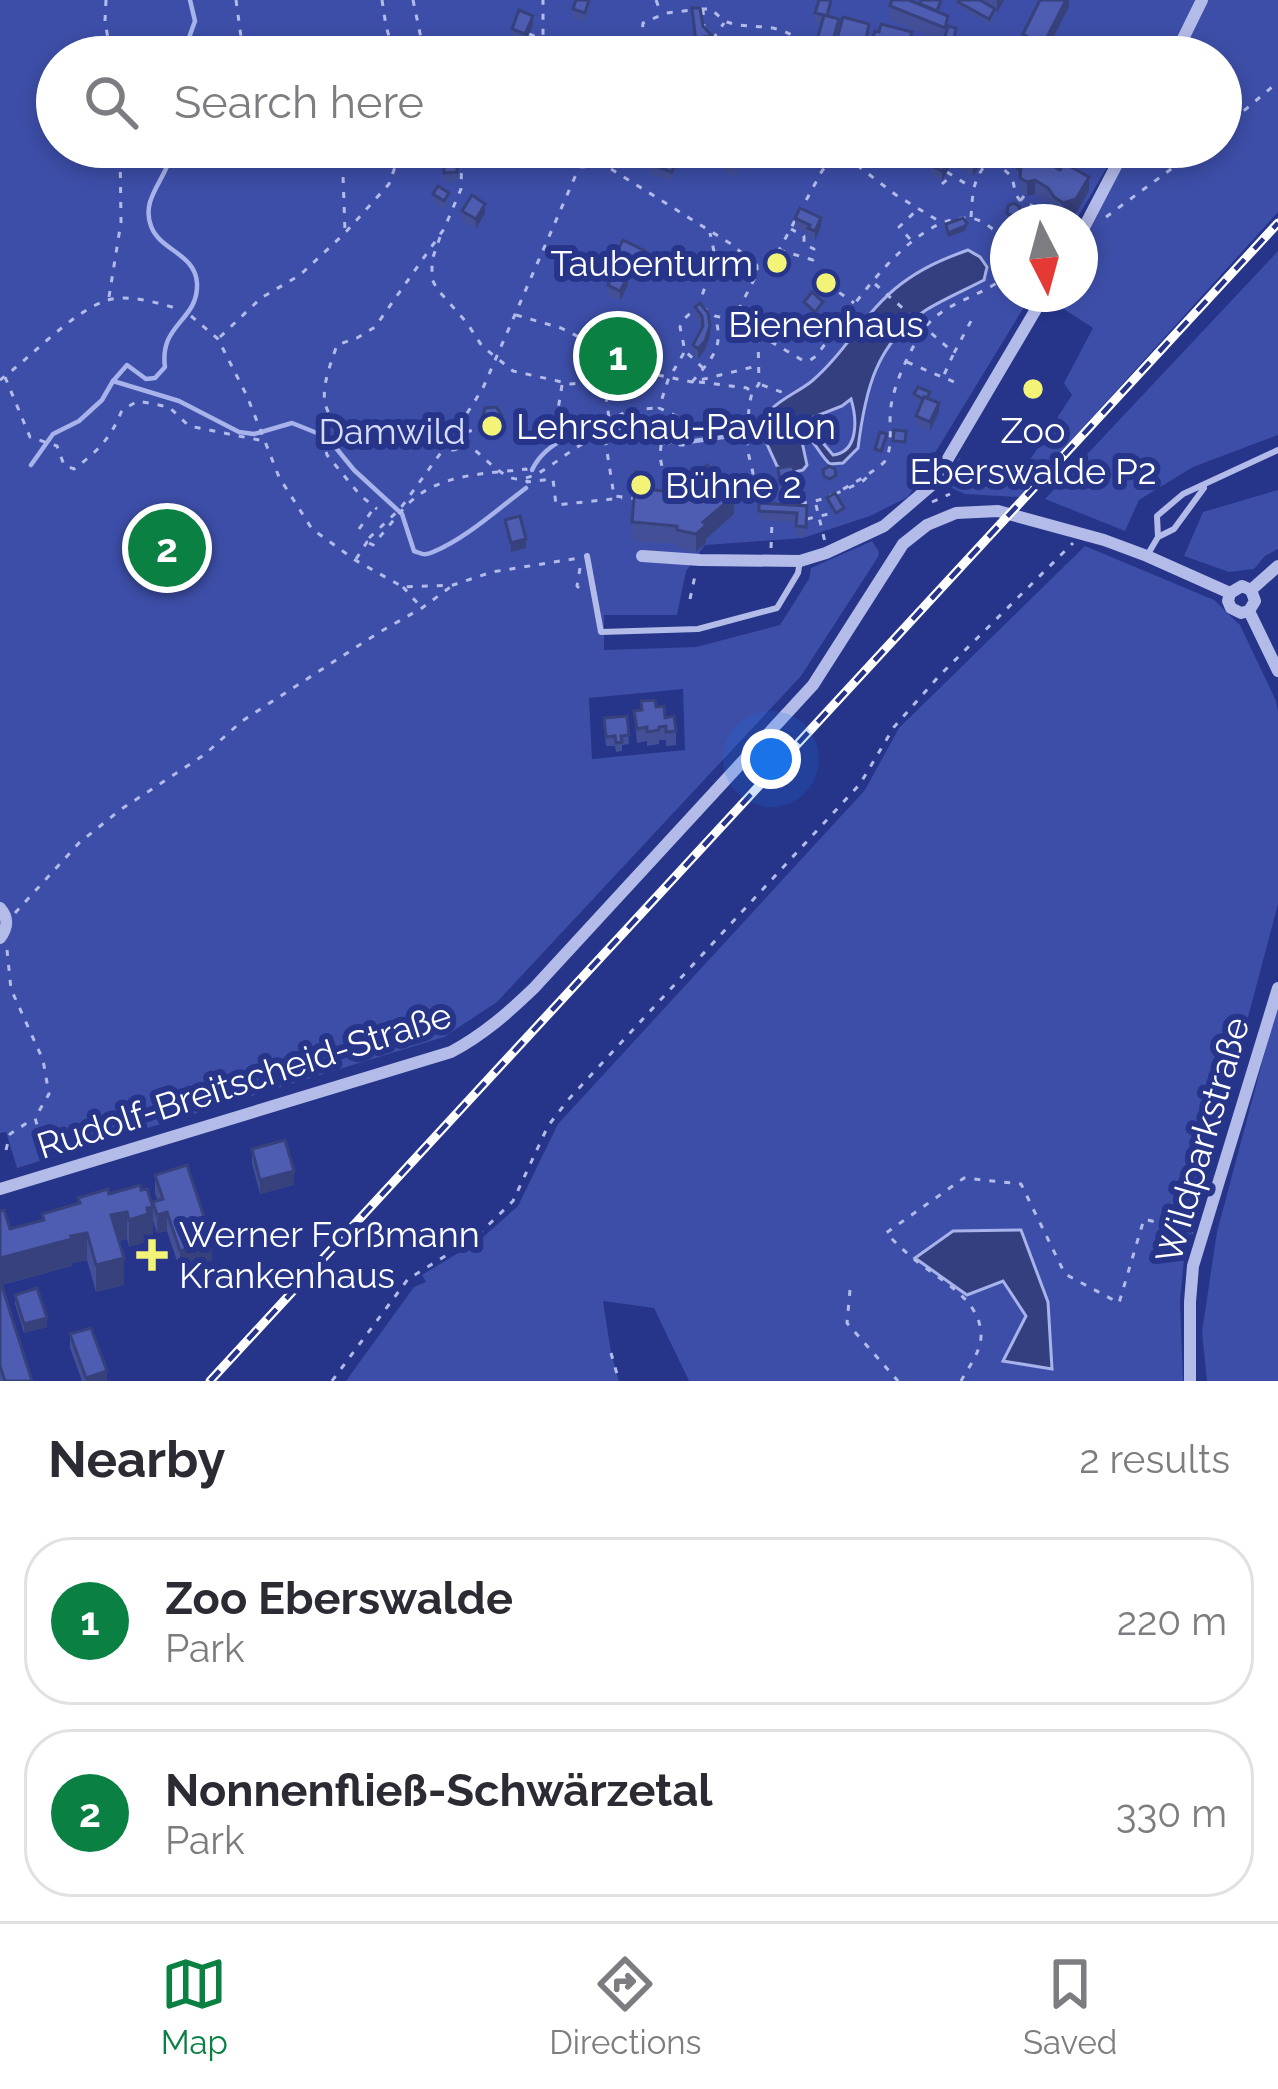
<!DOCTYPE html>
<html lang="en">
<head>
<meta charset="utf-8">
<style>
  :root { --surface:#fff; --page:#f7f7f7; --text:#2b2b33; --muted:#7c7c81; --line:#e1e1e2; --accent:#0b8043 }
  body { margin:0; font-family:Raleway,sans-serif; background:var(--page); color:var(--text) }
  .compass { position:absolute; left:990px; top:204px; width:108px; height:108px; border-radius:50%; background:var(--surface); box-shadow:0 6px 18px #0003; rotate:174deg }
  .you { position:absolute; left:771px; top:759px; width:42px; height:42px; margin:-30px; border:9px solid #fff; border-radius:50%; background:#1a73e8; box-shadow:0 0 0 18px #1a73e833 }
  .badge { display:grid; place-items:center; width:78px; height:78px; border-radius:50%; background:var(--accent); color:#fff; font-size:39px; font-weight:700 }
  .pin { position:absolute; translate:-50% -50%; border:6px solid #fff; box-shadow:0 3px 12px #0006 }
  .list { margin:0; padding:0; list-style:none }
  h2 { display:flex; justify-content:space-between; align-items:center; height:156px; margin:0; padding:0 48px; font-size:51px }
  h2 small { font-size:39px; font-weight:400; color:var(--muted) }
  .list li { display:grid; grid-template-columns:78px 1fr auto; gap:36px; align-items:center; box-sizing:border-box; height:168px; margin:0 24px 24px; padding:0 24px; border:3px solid var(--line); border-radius:48px }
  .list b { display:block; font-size:45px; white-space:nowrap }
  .list p { margin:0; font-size:39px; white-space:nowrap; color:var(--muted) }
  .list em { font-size:39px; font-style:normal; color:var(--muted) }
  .icon { flex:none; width:66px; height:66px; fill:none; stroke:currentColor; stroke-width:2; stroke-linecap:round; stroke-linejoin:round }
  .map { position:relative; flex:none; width:1278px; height:1381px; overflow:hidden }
  .search { position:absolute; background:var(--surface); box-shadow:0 6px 18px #0003; left:36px; right:36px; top:36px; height:132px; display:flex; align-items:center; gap:30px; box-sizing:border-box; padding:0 42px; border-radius:66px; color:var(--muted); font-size:45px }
  .sheet { height:540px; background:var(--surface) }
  nav { display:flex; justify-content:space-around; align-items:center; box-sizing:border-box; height:168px; border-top:3px solid var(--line); background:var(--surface); font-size:33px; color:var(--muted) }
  nav a { display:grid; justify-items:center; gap:6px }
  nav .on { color:var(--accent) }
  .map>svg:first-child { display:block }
  .green { fill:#3d4ea8; fill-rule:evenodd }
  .water { fill:#343f80; stroke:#a7b3ea; stroke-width:3; fill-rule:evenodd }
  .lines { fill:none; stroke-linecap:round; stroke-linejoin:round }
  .stream { stroke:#a7b3ea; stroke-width:4.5 }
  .path { stroke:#b3bbe9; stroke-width:3; stroke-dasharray:6 9; stroke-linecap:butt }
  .service { stroke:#b3bbe9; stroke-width:6 }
  .minor { stroke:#b3bbe9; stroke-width:12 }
  .rail-casing { stroke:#fff; stroke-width:9 }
  .rail { stroke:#263489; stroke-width:4.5; stroke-dasharray:14; stroke-linecap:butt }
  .path-bridge { stroke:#b3bbe9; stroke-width:3; stroke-dasharray:6 9; stroke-linecap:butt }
  .wall { fill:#435098 }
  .shaded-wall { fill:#37417c }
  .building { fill:#4e5db1; stroke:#37417c; stroke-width:3 }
  .poi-dot { fill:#f3f377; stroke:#263489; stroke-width:4.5 }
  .labels { text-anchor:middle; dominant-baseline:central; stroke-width:12; stroke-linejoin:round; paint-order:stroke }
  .poi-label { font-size:36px; fill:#fff; stroke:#263489; text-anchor:start }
  .park-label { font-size:36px; fill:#d7dcf7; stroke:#263489 }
  .street-label { font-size:36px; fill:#fff; stroke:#263489 }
</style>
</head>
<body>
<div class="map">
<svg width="1278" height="1381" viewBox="0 0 1278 1381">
  <rect width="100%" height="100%" fill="#263489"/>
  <g class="green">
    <path d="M0,0H1278V212L1020,497L965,494L945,485L943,481L959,458L998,477L1020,475L1072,395L1064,383L1093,328L1047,298L1049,294H1080V240L1134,147H1221V57H57V147H1119L1075,222H1008V294H1032L908,497L870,516L803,538L705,545L686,571L677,615H604V650L696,647L780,625L809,579L811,568L872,541L879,552L878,557L801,676L497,1002L444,1037L17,1168L6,1132L0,1133V942L10,928L0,904ZM683,689L685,750L592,759L589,698Z"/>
    <path d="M1278,251V435L1193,467L1139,500L1125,531L1045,499Z"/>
    <path d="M1278,490V549L1265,556L1254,569L1229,572L1184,556L1203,512Z"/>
    <path d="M1085,546L1214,600L1240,625L1276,701L1278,711V904L1184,1259L1180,1301L1183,1381H689L654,1308L603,1301L611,1353L619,1381H346L414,1287L426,1282L422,1275L481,1239L518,1206L558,1124L865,790L899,728Z"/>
    <path d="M1278,1003V1381H1207L1202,1332L1217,1232Z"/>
  </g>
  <g class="water">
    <path d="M968,250L980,257L987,267L984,280C965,290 944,299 926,310C875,344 865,392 858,448L843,463L830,464C820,456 814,438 803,435L801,437L807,465L803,470L787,474L777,466L761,431C764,404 792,397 812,381C847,351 865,311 901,284C922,268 943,259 968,250ZM851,399C857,419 859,452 833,455L807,424L809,419L842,406Z"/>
    <path d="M1021,1230L1048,1302L1052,1369L1003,1361L1026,1316L1003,1281L967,1295L915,1258L953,1231Z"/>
  </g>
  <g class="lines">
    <g class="stream">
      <path d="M182,57L195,21L190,0"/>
      <path d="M113,381L179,401L239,432L254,434L292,423L327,437L354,470L402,514L414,551C423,554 424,556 433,552C465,539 498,509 526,488"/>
      <path d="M31,465L53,434L79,421L102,400L113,381L127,365L146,379L155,378L165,367C159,323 199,321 197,283C195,253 160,251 151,226C139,195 174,174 170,147"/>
      <path d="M532,470C545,442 589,422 620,428C638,432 655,440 674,442C692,443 712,438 730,436"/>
    </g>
    <g class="path">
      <path d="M106,0L105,21L111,57"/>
      <path d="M236,0L242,44L253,57"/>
      <path d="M382,0L386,26L395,57"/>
      <path d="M413,0L425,57"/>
      <path d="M656,0L661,13"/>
      <path d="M701,9H711C713,11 724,21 727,22C751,31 784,19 802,46L799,57"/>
      <path d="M703,9L704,28"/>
      <path d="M529,34L542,39"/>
      <path d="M713,39L724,23"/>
      <path d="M525,57L543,40V0"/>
      <path d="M541,57L543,40L579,38L629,57"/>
      <path d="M640,57L643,23L666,13L692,10"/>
      <path d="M915,57L918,43"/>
      <path d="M1221,130L1278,82"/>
      <path d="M342,147L345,231"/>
      <path d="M833,147L896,195L942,223"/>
      <path d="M996,147L991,157L1012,177L1016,195L1027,210L1028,222"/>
      <path d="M589,149L603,164L731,244L757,265"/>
      <path d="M1068,157L1076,161L1074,172"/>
      <path d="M581,167L601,165"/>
      <path d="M1054,167L1056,147"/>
      <path d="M947,172L971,187"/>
      <path d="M942,184L951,176"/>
      <path d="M1024,196L1021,200L1056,218L1053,222"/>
      <path d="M971,217C973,191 972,181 989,160"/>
      <path d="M1106,217L1201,147"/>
      <path d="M440,237L432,260V279L437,289L467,323L482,346L513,371L571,384L612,380L643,372L692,382L757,366"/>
      <path d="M910,239L899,227L918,209"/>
      <path d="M779,250L813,260L814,249L804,244V236L791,229"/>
      <path d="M827,284L854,303"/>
      <path d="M875,284L954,353L971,321"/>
      <path d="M109,297L121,222L120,147"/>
      <path d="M702,307L715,316L733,320L757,274V265L765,264L779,250L822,171L842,147"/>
      <path d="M516,315L561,328L597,346L611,379"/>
      <path d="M191,316L218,339L247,396L279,477L312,529L355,560L403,587L453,585L492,572L579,558"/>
      <path d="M735,320L758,334L759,384L752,393L749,405L747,448L753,473L745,492L769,505"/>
      <path d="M758,334L802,360L809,361L816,356C848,315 909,215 969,218C984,219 998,233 1008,244"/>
      <path d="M220,337L261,298L300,275L345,233L389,184L402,147"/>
      <path d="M953,355L943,377L961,385"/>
      <path d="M907,362L942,377"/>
      <path d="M703,368L685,351L680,327L683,320L699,305L715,256L710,233"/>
      <path d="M5,377L30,437L57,446L64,465L74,469C98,451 111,438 122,410L138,401L169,407L189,426L264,441"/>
      <path d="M0,380C30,358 71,313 105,301C126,293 158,303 179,309"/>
      <path d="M604,381L609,418"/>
      <path d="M692,382C711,359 725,348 715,317"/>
      <path d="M699,382L747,388L752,393"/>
      <path d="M562,385L554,434H572L611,423L661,437L686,436L687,424L685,420L659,408L668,380L685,351"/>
      <path d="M762,385L784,393L786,398"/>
      <path d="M605,423L629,410L658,408"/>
      <circle cx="452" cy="437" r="13"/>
      <path d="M600,425L606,445L614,496L637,499"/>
      <path d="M459,426L483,388L588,147"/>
      <path d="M466,432L482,428"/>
      <path d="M349,433L326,451L327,455L360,495L377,509"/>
      <path d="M440,435L356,434C310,415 324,383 337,345L357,338L375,327L444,229L461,189L462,147"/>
      <path d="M464,441C479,452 493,469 509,477C537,489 570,442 602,436C631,430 659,446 688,445"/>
      <path d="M661,445L660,457L666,486L686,483"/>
      <path d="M724,484L743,491"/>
      <path d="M835,494L862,482L868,476"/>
      <path d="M932,502L950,494"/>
      <path d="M786,505C797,503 811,503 822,499C833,496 880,469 885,461C894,446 888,422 891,406C895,381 910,350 924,329C944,301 984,297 1008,274"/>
      <path d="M816,505L825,542"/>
      <path d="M807,519L833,513"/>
      <path d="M359,529L374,508"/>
      <path d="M369,538L400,509L445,447"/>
      <path d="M771,548L772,522"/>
      <path d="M356,559L367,542L369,543"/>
      <path d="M580,568L577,586L582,591"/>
      <path d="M403,587L421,607"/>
      <path d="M690,599L696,571"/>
      <path d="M15,913L79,843L120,810L204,755L242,721L378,633L422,608L453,585"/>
      <path d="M7,950L11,989L43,1060L49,1094L35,1118L48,1161"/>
      <path d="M6,1150L10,1134L33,1119"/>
      <path d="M850,1290L847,1323L898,1381"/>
      <path d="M611,1353L619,1381"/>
      <path d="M332,1381L408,1279L476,1237L513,1201L548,1126L568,1100L860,784L894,727L939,676L1073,543"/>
      <path d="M961,1381C968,1368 980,1353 981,1337C982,1299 939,1280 914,1259C904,1251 895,1242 886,1233L964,1178L1021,1184L1065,1274L1119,1303L1144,1219L1193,1232"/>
    </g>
    <g class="service">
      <path d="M1158,537L1157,516L1183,494L1278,450"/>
      <path d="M1148,554L1158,537L1174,529L1204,488"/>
      <path d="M587,556L601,632L698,629L777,608L798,573L800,561"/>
    </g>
    <g class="minor">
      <path d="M1174,57L1202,0"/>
      <path d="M1080,235L1126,147"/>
      <path d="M642,556L700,560L800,561L826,553L884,526L933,484L1045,294"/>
      <path d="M1251,590L1255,601L1249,611L1278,671"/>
      <path d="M1251,590L1278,566"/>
      <path d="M1230,593L1228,601L1231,608L1241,613L1249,611"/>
      <path d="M0,908C9,918 8,927 0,938"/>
      <path d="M0,1189L451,1052C483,1035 508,1013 534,988L813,685L903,544L927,525L956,513L998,511L1104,540L1147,556L1230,593L1242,586L1251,590"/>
      <path d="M1190,1381V1302L1193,1266L1278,988"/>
    </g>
    <defs>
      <path id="rail" d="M210,1381L1278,223"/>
    </defs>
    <use href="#rail" class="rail-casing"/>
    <use href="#rail" class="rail"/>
    <path class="path-bridge" d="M369,543L373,545C385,531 397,515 410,502C442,473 486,474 526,469L527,482L553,479L556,505L622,498"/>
  </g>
  <g class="wall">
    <path d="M832,0L829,16L839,28L832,54L817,50V40L822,23L815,22V13Z"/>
    <path d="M959,0H1004L989,24L958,6Z"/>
    <path d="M1069,0V7L1044,57L1023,48V34Z"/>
    <path d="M590,6L585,22L573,19V9Z"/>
    <path d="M890,6L940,12L948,26L956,33L953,47L944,45V41L890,20Z"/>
    <path d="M692,8L703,26L712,36V45L704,46V57H696Z"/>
    <path d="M533,25L525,43L512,38V29Z"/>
    <path d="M515,147L510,164L498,160V151Z"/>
    <path d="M1084,147H1101L1092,166L1082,161Z"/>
    <path d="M743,153L737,175L723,172V163Z"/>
    <path d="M959,158L983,160L973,176L959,167Z"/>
    <path d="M1024,158L1054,166V161L1071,160L1068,165L1089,191L1076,213L1065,216L1068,222L1054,211L1048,202L1035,194L1027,196L1020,192V175L1010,163V159Z"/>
    <rect x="444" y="163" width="13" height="19"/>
    <path d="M952,163L942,181L932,175V166Z"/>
    <path d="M650,164L677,165L672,181L650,174Z"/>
    <path d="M433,194L449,202L444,210L433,203Z"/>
    <path d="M462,211L485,213L476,229L462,220Z"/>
    <path d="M795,218L821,227L815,240L808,237V233L795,227Z"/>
    <path d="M614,257L645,260L637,277L614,266Z"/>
    <path d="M608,285H628L620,301L608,295Z"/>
    <path d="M700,303L710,336L705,350L698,359L693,354V345L702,328L695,316V307Z"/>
    <path d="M914,394L930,396L929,399L939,412L930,431L916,425V416L922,403L914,399Z"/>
    <path d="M482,419L502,424L498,434L488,436L482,428Z"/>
    <path d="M778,468L795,479V493L780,494Z"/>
    <path d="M646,488L734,514L706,539V543L696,552L677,548V544L632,541V522Z"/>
    <path d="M759,503L807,506L806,536L796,535L797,522L759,520Z"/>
    <path d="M641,701L656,707L676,731V745L666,746V740H659V744L647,746V741L637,743L634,711H641Z"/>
    <path d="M627,716L629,744L622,745V751L616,752L615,746H606L604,727Z"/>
    <path d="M252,1149L294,1185L260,1194L252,1163Z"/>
    <path d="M155,1175L212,1260L180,1270L167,1231L157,1233L153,1221V1202L158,1201L155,1193Z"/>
    <path d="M109,1194L153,1234L148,1235V1241L129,1247L127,1239L119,1241L124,1285L96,1292L87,1260L72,1263V1266L2,1285L32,1381H0V1211L10,1229L42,1220V1214L78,1203V1198Z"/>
    <path d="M15,1295L47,1327L24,1333L15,1304Z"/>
    <path d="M70,1334L107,1381H82L70,1348Z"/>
  </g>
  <g class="shaded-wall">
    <path d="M997,0H1004L997,13Z"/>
    <path d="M1066,0H1069V7L1043,57V45Z"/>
    <path d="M533,16V25L525,43V34Z"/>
    <path d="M1096,147H1101L1092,166V156Z"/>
    <path d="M983,150V160L973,176V166Z"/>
    <path d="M952,154V163L942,181V171Z"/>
    <path d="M1089,177V191L1076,213L1063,217V203Z"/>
    <path d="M1035,180V194L1027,196V182Z"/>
    <path d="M485,204V213L476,229V219Z"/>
    <path d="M821,218V227L815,240V231Z"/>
    <path d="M967,223L965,231L948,237V233Z"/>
    <path d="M645,251V260L637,277V268Z"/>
    <path d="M628,276V285L620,301V291Z"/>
    <path d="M710,326V336L705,350L698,359V349Z"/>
    <path d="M939,403V412L930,431V422Z"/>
    <path d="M734,496V514L706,539V543L696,552V534L703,522Z"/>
    <path d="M526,539V548L511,552V543Z"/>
    <path d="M294,1171V1185L260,1194V1180Z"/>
    <path d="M153,1207V1234L148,1235V1241L129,1247V1220Z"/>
    <path d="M127,1212V1239L111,1242V1215Z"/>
    <path d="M167,1212V1231L157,1233V1215Z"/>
    <path d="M87,1233V1260L72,1263V1266L0,1285V1258Z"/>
    <path d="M212,1241V1260L180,1270V1251Z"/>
    <path d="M124,1258V1285L96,1292V1265Z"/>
    <path d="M47,1318V1327L24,1333V1324Z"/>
    <path d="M107,1371V1381H86V1378Z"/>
  </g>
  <g class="building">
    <path d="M576,0H589L585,13L573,9Z"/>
    <path d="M819,0H831L827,16L839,19L832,44L817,40L824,15L815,13Z"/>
    <path d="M892,0H909L948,16L945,28L890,6Z"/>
    <path d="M921,0H941L937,11L920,4Z"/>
    <path d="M959,0H980L995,9L989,19L958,2Z"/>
    <path d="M1040,0H1066L1043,45L1023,34Z"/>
    <path d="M692,8H700L703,26L712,36L703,37L704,49L697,50Z"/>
    <path d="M519,10L533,16L525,34L512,29Z"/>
    <path d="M843,17L869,24L866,39L861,38L856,57H832Z"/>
    <path d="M881,24L912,32L905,57H867L875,31L879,32Z"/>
    <path d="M948,26L956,28L953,43L944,40Z"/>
    <path d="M762,42L776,47L779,52L775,57L758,54Z"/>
    <path d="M677,46L686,50L682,57H672Z"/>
    <path d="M937,46L980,57H935Z"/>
    <path d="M500,147H512L510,155L498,151Z"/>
    <path d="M727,147H742L737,166L723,163Z"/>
    <path d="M966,147H977L983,150L973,166L959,158Z"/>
    <path d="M1084,147H1096L1092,156L1082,152Z"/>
    <path d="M655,148L677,155L672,172L650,164Z"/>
    <path d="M943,148L952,154L942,171L932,166Z"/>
    <path d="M1061,150L1071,155L1066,164L1064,163L1062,165L1054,161Z"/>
    <path d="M1014,152L1024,158L1020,171L1010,159Z"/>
    <path d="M1028,152L1060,170L1064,163L1089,177L1076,199L1063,203L1054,197L1048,188L1035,180L1027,182L1020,178L1021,164Z"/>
    <path d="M444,163H457V172L444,173Z"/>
    <path d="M438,186L449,193L444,201L433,194Z"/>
    <path d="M472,195L485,204L476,219L462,211Z"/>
    <path d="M1014,203L1020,207L1019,214L1013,217L1007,213L1008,206Z"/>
    <path d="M800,208L821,218L815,231L808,228L810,225L795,218Z"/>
    <path d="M1061,213L1068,218L1065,222H1055Z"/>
    <path d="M963,218L967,223L965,226L948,233L946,224Z"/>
    <path d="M623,240L645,251L637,268L614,257Z"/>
    <path d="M615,270L628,276L620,291L608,285Z"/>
    <path d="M812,292L823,302L815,312L804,302Z"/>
    <path d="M700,303L708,313L710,326L705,341L698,349L693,345L703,326L702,316L695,307Z"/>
    <path d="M918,387L930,392L927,398L924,397L923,399L914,394Z"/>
    <path d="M924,397L939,403L930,422L916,416Z"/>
    <path d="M496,407L502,415L498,424L488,426L482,419L485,408Z"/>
    <path d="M894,430L906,431L905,442L893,441Z"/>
    <path d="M880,432L887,434L881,451L875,449Z"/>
    <path d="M707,465L734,496L703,522L706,525L696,534L677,530V526L632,522L635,487L675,493Z"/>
    <path d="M793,466L795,479L780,481L778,468Z"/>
    <path d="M829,466L835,469L836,475L830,479L824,476L823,470Z"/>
    <path d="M636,472L646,473L645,488L635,487Z"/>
    <path d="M835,493L844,508L836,513L827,498Z"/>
    <path d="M759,503L807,506L806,527L796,526L797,513L759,511Z"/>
    <path d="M520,516L526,539L511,543L505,520Z"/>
    <path d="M655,700L656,707L664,706L665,718L674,716L676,731L666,732V726L659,727V730L647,732V727L637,729L634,711L642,710L641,701Z"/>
    <path d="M627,716L629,735L621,736L622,742L616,743L615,736L606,737L604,718Z"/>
    <path d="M285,1140L294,1171L260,1180L252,1149Z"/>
    <path d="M187,1165L212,1241L180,1251L167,1212L157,1215L153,1202L163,1199L155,1175Z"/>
    <path d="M140,1185L141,1190L147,1189L153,1207L147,1208L148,1214L129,1220L127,1212L111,1215L124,1258L96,1265L87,1233L71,1236L72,1239L0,1258V1211L4,1210L10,1229L44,1220L42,1214L80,1203L78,1198L108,1189L109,1194Z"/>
    <path d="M0,1280L32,1381H5L0,1366Z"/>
    <path d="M37,1288L47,1318L24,1324L15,1295Z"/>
    <path d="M91,1328L107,1371L86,1378L70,1334Z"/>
  </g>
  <g class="poi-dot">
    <circle cx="777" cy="263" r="12"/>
    <circle cx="826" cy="283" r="12"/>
    <circle cx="1033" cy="389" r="12"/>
    <circle cx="492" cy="426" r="12"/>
    <circle cx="641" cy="485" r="12"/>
    <path d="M146 1237h12v12h12v12h-12v12h-12v-12h-12v-12h12z"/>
  </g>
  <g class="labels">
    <g class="poi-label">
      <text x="753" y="263" text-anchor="end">Taubenturm</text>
      <text x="826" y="324" text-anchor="middle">Bienenhaus</text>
      <text x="516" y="426">Lehrschau-Pavillon</text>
      <text x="1033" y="430" text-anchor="middle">Zoo<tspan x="1033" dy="41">Eberswalde P2</tspan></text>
      <text x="665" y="485">Bühne 2</text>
      <text x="179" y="1234">Werner Forßmann<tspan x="179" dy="41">Krankenhaus</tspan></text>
    </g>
    <g class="park-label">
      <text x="392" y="431">Damwild</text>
    </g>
    <g class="street-label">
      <text transform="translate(244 1080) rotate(-18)">Rudolf-Breitscheid-Straße</text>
      <text transform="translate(1202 1140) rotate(-74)">Wildparkstraße</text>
    </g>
  </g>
</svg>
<svg class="compass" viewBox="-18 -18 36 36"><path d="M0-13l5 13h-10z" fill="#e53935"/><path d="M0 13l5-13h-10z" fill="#7c7c81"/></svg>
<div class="you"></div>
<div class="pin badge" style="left:618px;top:356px">1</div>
<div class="pin badge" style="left:167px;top:548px">2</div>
<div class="search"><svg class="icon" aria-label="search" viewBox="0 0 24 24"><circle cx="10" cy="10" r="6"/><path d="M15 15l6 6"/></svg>Search here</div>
</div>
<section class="sheet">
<h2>Nearby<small>2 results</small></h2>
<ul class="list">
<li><span class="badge">1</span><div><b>Zoo Eberswalde</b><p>Park</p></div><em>220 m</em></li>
<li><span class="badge">2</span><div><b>Nonnenfließ-Schwärzetal</b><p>Park</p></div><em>330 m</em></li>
</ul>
</section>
<nav>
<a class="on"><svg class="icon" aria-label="map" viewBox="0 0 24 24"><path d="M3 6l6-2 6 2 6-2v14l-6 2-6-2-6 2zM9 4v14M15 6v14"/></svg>Map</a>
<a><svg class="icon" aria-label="directions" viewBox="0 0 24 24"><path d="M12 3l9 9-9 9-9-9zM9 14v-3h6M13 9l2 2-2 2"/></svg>Directions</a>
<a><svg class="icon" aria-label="saved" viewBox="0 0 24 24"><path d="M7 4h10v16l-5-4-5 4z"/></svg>Saved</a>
</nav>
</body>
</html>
